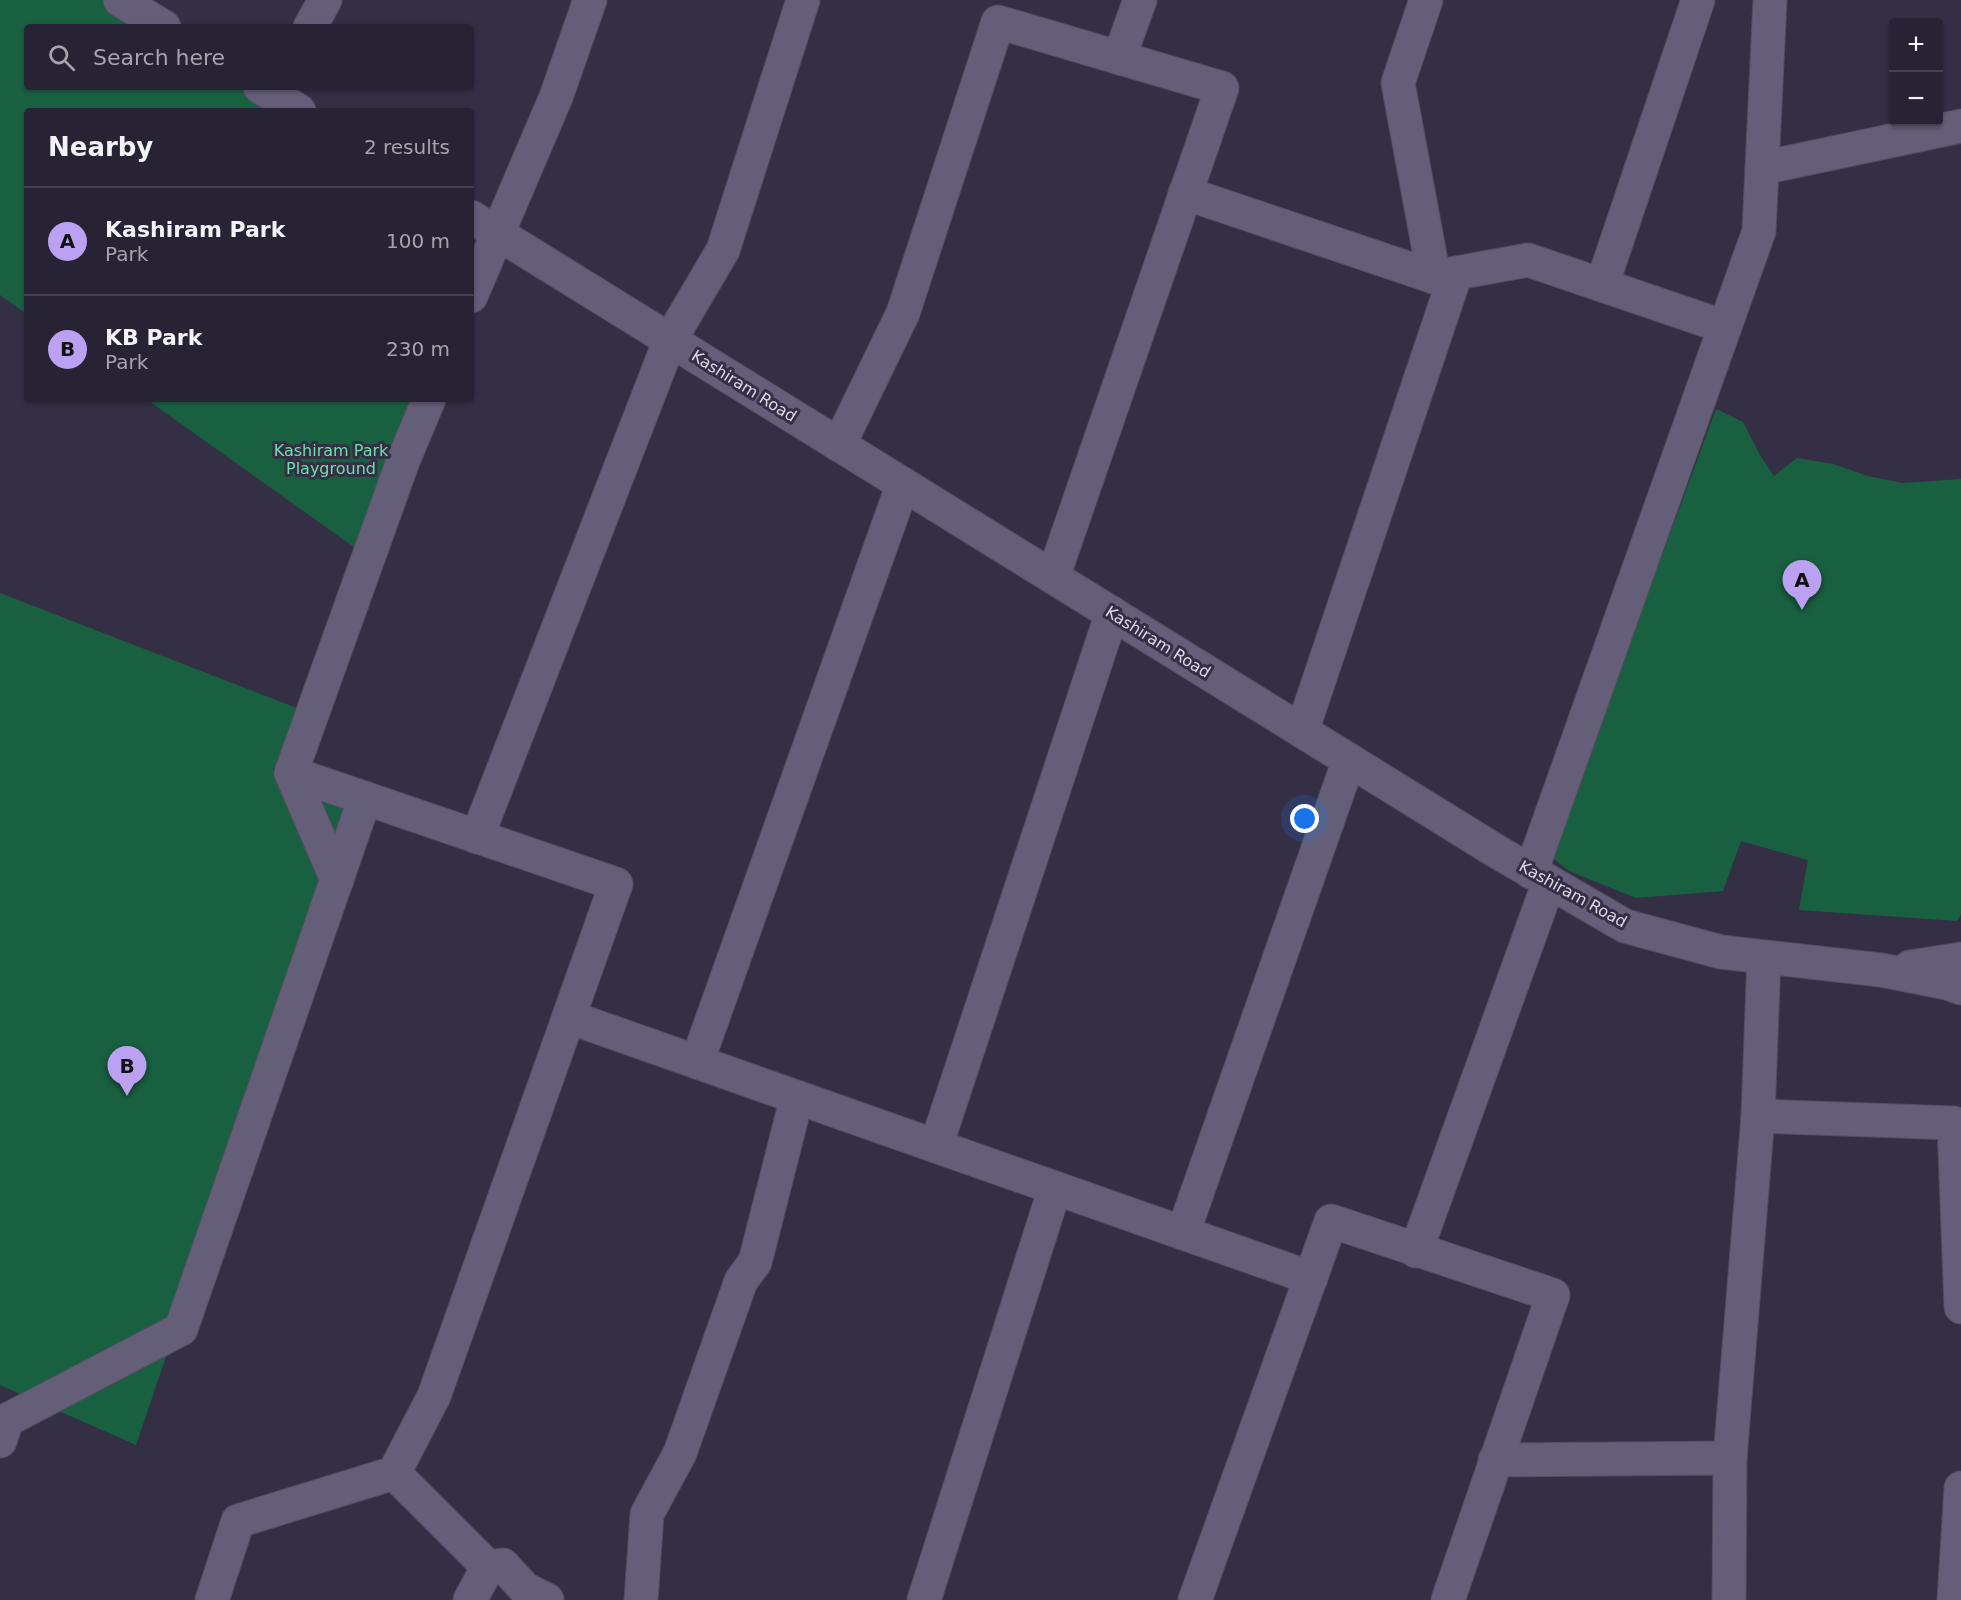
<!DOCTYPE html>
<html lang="en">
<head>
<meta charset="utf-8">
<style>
  :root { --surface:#282334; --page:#302b3c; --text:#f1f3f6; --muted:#a5a4ac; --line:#44404f; --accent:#bca0f2 }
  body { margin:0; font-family:"DejaVu Sans",sans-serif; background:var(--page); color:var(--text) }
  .controls { position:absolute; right:18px; top:18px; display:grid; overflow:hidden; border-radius:6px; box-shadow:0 2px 4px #0004 }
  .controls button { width:54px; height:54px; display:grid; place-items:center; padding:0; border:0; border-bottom:2px solid var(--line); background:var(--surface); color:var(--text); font:30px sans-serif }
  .you { position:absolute; left:1305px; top:819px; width:21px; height:21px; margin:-15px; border:4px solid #fff; border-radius:50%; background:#1a73e8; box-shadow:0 0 0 9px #1a73e833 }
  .badge { display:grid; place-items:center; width:39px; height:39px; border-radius:50%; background:var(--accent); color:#111; font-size:20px; font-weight:700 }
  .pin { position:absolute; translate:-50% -50px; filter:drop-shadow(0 2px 3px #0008) }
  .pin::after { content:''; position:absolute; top:32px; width:21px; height:18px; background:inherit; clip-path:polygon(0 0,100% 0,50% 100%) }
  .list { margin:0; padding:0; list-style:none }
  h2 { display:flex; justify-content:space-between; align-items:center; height:78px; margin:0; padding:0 24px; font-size:26px }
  h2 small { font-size:20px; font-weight:400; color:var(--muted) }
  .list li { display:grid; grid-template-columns:39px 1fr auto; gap:18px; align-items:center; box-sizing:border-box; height:108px; padding:0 24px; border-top:2px solid var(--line) }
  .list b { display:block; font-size:22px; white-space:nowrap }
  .list p { margin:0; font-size:20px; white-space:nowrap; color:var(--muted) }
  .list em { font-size:20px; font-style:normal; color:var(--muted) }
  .icon { flex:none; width:33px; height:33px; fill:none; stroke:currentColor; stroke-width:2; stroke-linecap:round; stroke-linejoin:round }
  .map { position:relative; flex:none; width:1961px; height:1600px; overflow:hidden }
  .search { position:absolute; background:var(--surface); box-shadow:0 2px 4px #0004; left:24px; top:24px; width:450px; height:66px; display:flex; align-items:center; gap:15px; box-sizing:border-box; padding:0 21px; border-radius:6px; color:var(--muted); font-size:22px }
  .panel { position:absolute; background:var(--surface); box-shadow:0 2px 4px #0004; left:24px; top:108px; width:450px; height:294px; border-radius:6px }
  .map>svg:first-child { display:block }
  .green { fill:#196041 }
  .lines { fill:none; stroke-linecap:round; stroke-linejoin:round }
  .minor-casing { stroke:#524d60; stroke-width:35 }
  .minor { stroke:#645e78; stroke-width:33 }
  .labels { text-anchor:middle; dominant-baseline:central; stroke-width:6; stroke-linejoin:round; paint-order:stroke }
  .street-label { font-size:16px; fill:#dbd8e7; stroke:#352f46 }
  .park-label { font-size:16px; fill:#70dea9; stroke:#352f46 }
</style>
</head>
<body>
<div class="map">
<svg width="1961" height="1600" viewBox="0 0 1961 1600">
  <rect width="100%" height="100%" fill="#352f46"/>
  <g class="green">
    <path d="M0,0H111L153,27H27V87H245L283,111H27V314L0,295Z"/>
    <path d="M146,399H417L358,550Z"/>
    <path d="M1716,409L1743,422L1761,457L1774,476L1797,458L1833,464L1868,476L1902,483L1961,479V914L1957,921L1799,910L1808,860L1741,841L1723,891L1636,898L1569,871L1551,857Z"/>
    <path d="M0,593L302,710L273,770L353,806L136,1445L0,1385Z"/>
  </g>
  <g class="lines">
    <defs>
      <g id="minor">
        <path d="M120,0L164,27"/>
        <path d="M1426,0L1398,83L1434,277"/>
        <path d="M310,27L325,0"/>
        <path d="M1119,58L1140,0"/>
        <path d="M260,87L299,111"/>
        <path d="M1762,168L1961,126"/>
        <path d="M1185,193L1434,277L1528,260L1725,327"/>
        <path d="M471,217L1496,851L1625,926L1721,952L1881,970L1947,983L1961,988"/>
        <path d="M1602,285L1698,0"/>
        <path d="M471,296L556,97L590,0"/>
        <path d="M839,445L903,313L998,22L1222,88L1053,577"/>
        <path d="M1302,731L1456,273"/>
        <path d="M477,837L670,340L723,250L803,0"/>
        <path d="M1531,872L1759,231L1770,0"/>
        <path d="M337,880L291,773L403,461L429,399"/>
        <path d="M1910,967L1961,959"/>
        <path d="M569,1017L1311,1278"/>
        <path d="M697,1062L903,484"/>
        <path d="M1758,1116L1954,1123L1961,1307"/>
        <path d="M936,1146L1112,613"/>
        <path d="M1183,1233L1349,760"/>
        <path d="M1416,1251L1549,882"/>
        <path d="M0,1441L7,1420L181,1329L365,798"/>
        <path d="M1495,1460L1730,1458"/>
        <path d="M394,1473L488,1567"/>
        <path d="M488,1567L503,1565L525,1589L547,1600"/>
        <path d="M212,1600L238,1521L394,1473L434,1396L616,884L291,773"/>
        <path d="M470,1600L488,1567"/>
        <path d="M641,1600L647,1514L680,1453L741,1281L755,1262L797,1097"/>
        <path d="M924,1600L1055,1188"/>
        <path d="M1195,1600L1331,1221L1553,1295L1448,1600"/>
        <path d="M1729,1600L1730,1458L1758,1116L1764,957"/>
        <path d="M1954,1600L1961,1488"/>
      </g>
    </defs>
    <use href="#minor" class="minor-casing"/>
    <use href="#minor" class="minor"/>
  </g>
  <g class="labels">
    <g class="street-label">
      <text transform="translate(744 386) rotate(32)">Kashiram Road</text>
      <text transform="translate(1158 642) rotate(32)">Kashiram Road</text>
      <text transform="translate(1573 894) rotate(29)">Kashiram Road</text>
    </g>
    <g class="park-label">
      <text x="331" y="450">Kashiram Park<tspan x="331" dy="18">Playground</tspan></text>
    </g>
  </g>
</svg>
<div class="controls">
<button>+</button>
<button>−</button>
</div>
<div class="you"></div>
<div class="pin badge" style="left:1802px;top:610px">A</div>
<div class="pin badge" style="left:127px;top:1096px">B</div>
<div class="search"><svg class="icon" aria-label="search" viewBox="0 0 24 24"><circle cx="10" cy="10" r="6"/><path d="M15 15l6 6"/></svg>Search here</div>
<section class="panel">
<h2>Nearby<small>2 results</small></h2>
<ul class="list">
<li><span class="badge">A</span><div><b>Kashiram Park</b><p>Park</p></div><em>100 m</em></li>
<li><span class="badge">B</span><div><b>KB Park</b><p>Park</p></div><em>230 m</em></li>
</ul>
</section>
</div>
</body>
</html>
